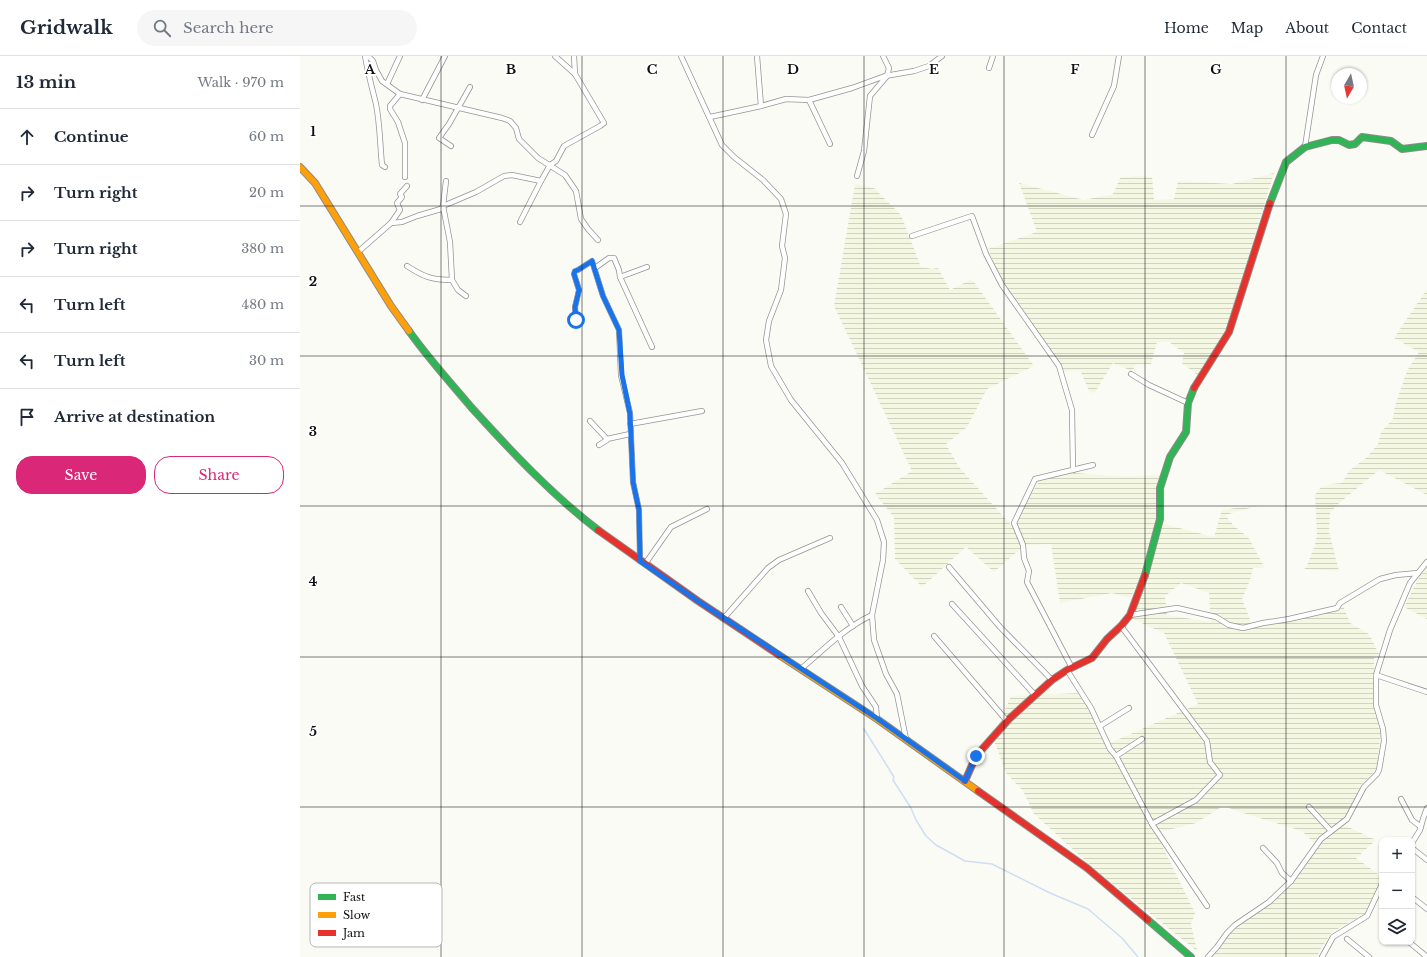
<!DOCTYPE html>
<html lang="en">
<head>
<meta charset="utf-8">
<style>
  :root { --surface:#fff; --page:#f6f6f7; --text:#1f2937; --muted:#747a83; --line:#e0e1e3; --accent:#db2777 }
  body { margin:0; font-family:"Libre Baskerville",serif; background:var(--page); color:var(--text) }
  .controls { position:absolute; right:12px; bottom:12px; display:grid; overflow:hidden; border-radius:8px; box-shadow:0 1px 3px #0004 }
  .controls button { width:36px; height:36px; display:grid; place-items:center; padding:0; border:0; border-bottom:1px solid var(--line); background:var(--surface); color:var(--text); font:20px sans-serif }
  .compass { position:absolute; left:1031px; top:12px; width:36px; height:36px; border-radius:50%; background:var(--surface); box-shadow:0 1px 3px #0004; rotate:189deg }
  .stop { position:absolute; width:12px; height:12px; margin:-9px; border:3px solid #1a73e8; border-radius:50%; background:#fff }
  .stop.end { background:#1a73e8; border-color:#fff; box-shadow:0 1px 4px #0008 }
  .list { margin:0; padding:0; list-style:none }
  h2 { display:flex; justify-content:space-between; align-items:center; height:52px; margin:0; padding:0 16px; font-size:17px }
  h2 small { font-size:13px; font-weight:400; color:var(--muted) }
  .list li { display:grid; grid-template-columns:26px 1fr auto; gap:12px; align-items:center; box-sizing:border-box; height:56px; padding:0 16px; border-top:1px solid var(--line) }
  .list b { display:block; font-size:15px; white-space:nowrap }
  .list em { font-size:13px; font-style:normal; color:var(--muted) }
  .actions { display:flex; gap:8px; padding:12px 16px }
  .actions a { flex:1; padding:9px 0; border:1px solid var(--accent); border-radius:16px; text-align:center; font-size:14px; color:var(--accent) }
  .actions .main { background:var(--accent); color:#fff }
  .icon { flex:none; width:22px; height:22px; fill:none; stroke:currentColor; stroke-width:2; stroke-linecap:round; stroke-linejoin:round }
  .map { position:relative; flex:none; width:1127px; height:901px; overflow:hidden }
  header { display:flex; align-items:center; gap:24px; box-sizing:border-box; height:56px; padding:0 20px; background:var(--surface); border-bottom:1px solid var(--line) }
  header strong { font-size:19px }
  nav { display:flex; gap:22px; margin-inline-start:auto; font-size:14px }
  .search { width:280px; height:36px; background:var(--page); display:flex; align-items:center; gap:10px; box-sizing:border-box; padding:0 14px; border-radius:22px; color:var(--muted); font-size:15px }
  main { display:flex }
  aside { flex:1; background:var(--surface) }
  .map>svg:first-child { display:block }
  .farmland { fill:url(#farmland-rules); fill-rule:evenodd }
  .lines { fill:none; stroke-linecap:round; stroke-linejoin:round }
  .stream { stroke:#cedef4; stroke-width:1.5 }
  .street-casing { stroke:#959593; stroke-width:6 }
  .fast-casing { stroke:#8c8c89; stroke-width:8 }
  .slow-casing { stroke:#8c8c89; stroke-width:8 }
  .jam-casing { stroke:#8c8c89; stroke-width:8 }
  .street { stroke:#fefefe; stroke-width:4.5 }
  .fast { stroke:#30b455; stroke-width:6 }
  .slow { stroke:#ff9f0a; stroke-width:6 }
  .jam { stroke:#e5322d; stroke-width:6 }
  .route { stroke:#1a73e8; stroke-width:5 }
  .grid { fill:none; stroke:#0f0f0f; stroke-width:1; stroke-opacity:0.55 }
  .key { fill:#fff; stroke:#b7b7b7; stroke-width:1 }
  .key-label { font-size:11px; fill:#0f0f0f }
  .grid-label { font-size:13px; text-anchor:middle; font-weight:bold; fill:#0f0f0f; stroke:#fff; stroke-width:4; stroke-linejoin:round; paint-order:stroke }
</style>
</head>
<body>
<header>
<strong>Gridwalk</strong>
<div class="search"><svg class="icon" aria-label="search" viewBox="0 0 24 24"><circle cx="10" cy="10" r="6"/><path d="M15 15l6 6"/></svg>Search here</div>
<nav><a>Home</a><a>Map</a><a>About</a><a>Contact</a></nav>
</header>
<main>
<aside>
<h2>13 min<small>Walk · 970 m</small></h2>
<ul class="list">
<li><svg class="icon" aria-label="ahead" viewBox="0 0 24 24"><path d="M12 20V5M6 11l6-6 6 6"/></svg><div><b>Continue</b></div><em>60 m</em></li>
<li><svg class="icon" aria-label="right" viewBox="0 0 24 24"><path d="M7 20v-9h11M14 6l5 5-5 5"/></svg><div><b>Turn right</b></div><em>20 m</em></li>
<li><svg class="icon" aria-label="right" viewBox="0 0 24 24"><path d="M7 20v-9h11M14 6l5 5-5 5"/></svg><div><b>Turn right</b></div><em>380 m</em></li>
<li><svg class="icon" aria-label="left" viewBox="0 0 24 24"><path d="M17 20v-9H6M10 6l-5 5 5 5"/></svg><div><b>Turn left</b></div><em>480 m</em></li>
<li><svg class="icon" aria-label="left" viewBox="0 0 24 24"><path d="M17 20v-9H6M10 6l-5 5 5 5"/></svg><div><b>Turn left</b></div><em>30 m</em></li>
<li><svg class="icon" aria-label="arrive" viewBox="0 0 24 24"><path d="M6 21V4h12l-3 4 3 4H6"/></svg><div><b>Arrive at destination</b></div></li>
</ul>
<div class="actions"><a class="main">Save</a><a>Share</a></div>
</aside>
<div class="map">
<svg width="1127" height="901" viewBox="0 0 1127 901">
  <defs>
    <pattern id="farmland-rules" width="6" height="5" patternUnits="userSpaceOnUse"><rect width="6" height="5" fill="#f4f7e2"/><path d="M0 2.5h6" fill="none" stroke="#d0d3c1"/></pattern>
  </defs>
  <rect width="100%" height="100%" fill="#fbfbf5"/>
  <g class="farmland">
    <path d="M974,117L927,271L899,320L882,307L884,297L869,286H857L851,308H836L832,315L813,307L795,336L790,337L780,314L763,316L704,230L688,193L737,176L719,127L784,144L813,138L820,122L837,120L852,121L854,144L874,143L878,125L932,128Z"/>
    <path d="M555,128L574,132L601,159L621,211L632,213L638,212L650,234L672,223L734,310L687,333L667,371L646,388L659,411L712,470L741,422L775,417L828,421L861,419L858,456L850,485L851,492L838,527L830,542L812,537L760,547L751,488L725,489L694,516L666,491L622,531L595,503L594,461L575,438L612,415L534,250Z"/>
    <path d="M1127,233V439L1079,414L1038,448L1030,457L1029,476L1039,515L1004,513L1006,512L1015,489L1017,478L1015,439L1021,431L1031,428L1042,427L1049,415L1067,401L1078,388L1081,376L1093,363L1095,350L1107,315L1119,296L1094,282Z"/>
    <path d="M964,448L925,459L934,470L948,481L965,512H953L950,524L942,543L953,571L999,562L1043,550L1050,567L1069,578L1080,600H1074L1075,656L1081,675L1076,714L1061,729L1049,756L1041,765L1019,780L1015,788L1002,775L940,756L923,750L896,767L856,777L895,857L891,868L897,895L798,816L734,758L723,735L706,717L693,682L711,640L782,637L808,688L898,648L864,577L828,561L860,467L914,481L922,454ZM881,527L909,537L911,566L867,559L865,540Z"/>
    <path d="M1127,512V563L1104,551L1120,520Z"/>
    <path d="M1044,769L1076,784L1056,802L1082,821V827L1065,858L1032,876L1020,894L1017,901H911L929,877L970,848L1012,800L1023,781Z"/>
  </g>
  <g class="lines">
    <path class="stream" d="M564,673L594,721L593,724L611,752L616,764L626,780L636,789L665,805L692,808L750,837L788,853L822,882L838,901"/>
    <defs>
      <g id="street">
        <path d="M65,0C68,17 72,32 76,48C80,68 80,89 82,109L85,111"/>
        <path d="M68,0L73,5L76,14L82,25L100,38L202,62L210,65L216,72L219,83L238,102L265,119L276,135L281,163L288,173L298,184"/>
        <path d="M274,0L275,18"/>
        <path d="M381,0L422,89L434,101L463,124L481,143L486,158L482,190L485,202L481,234L469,265L466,284L471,310L491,344L542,407L577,464L584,486L583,504L572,559L574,584L586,618L597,638L606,683"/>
        <path d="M457,0L461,50"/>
        <path d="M689,12L693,0"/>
        <path d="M87,28L100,0"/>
        <path d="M100,38L90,50V53L98,66L105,87V121"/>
        <path d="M122,44L145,0"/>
        <path d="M509,44L530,88"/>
        <path d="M410,61L461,50L486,43L509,44L552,32L585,20L614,15L629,10L642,0"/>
        <path d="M792,79L814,30L819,0"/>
        <path d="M151,90L139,82L149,68L170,31"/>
        <path d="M1005,91L1016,19L1023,0"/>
        <path d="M557,120L564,95L570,40L587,20L589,12L583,0"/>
        <path d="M146,125L143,150L150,186L152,224L158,234L166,240"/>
        <path d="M220,166L241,125L250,109L256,105L264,90L300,70L304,67L275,18L255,0"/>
        <path d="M91,167L100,154L97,147L102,141L100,138L107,130"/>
        <path d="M612,180L672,160L686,198L702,229L759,310L772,354L773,414"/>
        <path d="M58,196L91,167L102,166L117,160L141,153L143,150L176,136L204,120L212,119L241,125"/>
        <path d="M107,210C124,221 132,224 152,224"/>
        <path d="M295,212L309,202H314L319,214L320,221L352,291"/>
        <path d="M320,221L347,211"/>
        <path d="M276,264L275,251L279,234L274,218L275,215L278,214L292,205L303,240L319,274L321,319L330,357L333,426L339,454L340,505"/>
        <path d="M831,318L849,329L888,347"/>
        <path d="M290,365L307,383"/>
        <path d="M330,368L402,355"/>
        <path d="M299,389L307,384V383L330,378"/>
        <path d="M345,508L371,471L407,453"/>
        <path d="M649,511L700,571L752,624"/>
        <path d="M508,535L521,557L539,581L562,630L576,651L577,663"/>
        <path d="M652,548L735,639"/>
        <path d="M541,551L553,570"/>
        <path d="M830,559L877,552L916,561L929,569L943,572L963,567L989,563L1037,552L1040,547L1080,523L1096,519L1118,517"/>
        <path d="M424,562L468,512L479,504L530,482"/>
        <path d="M821,570L907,685L910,706L920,719L896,744L852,768"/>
        <path d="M634,580L707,665"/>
        <path d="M502,612C524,593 546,571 572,559"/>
        <path d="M772,612L727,526L729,515L724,502L723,489L714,467L735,423L793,409"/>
        <path d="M767,614L791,652L810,693L816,700L852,768L907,850"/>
        <path d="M1076,619L1127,636"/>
        <path d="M800,670L829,652"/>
        <path d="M816,700L842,683"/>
        <path d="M1101,743L1112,764L1121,771"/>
        <path d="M1009,751L1031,775"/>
        <path d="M1112,787L1120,774L1123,763L1127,752"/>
        <path d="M963,792L977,807L982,817L991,825"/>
        <path d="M1112,792L1127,804"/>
        <path d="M1112,841L1127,853"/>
        <path d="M1047,883L1069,901"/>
        <path d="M1109,886L1127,901"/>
        <path d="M908,901L917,891L927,877L935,869L969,846L991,825L1021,783L1047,763L1064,731L1077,718L1079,714L1084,685L1083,673L1076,649V619L1090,574L1110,527L1127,506"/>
        <path d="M1022,901L1033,881L1067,860L1082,828"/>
      </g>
      <g id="fast">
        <path d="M970,147L986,106L1005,91L1032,84H1039L1049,89L1055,88L1062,81L1091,85L1102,93L1127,90"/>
        <path d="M109,275C128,302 150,326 171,351C211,395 251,438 298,474"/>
        <path d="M845,519L860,463V432L870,401L886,376L888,347L894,332"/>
        <path d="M848,864L891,901"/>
      </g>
      <g id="slow">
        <path d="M0,111L15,127L91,250L109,275"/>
        <path d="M479,599L577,663L678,735"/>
      </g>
      <g id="jam">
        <path d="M894,332L929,276L970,147"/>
        <path d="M298,474L398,545L479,599"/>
        <path d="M665,725L676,700L709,663L752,624L767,614L792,602L807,583L821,570L830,559L845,519"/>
        <path d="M678,735L787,812L848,864"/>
      </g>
    </defs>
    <use href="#street" class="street-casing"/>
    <use href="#fast" class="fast-casing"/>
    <use href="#slow" class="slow-casing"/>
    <use href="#jam" class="jam-casing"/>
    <use href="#street" class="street"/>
    <use href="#fast" class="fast"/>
    <use href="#slow" class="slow"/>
    <use href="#jam" class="jam"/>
  </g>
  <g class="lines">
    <path class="route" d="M276,264L275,251L279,234L274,218L275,215L278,214L292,205L303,240L319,274L322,319L330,358L333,426L339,454L340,505L398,545L578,663L665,725L676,700"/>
  </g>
  <path class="grid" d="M141,0V901M282,0V901M423,0V901M564,0V901M704,0V901M845,0V901M986,0V901M0,150H1127M0,300H1127M0,450H1127M0,601H1127M0,751H1127"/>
  <rect x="10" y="827" width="132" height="64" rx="6" class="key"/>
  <rect x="18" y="838" width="18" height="6" fill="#30b455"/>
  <rect x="18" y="856" width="18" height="6" fill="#ff9f0a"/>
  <rect x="18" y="874" width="18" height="6" fill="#e5322d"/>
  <g class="key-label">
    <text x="43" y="845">Fast</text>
    <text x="43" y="863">Slow</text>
    <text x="43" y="881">Jam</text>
  </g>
  <g class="grid-label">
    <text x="70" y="18">A</text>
    <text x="211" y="18">B</text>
    <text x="352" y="18">C</text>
    <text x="493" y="18">D</text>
    <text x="634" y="18">E</text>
    <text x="775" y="18">F</text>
    <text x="916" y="18">G</text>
    <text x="13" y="80">1</text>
    <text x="13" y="230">2</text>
    <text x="13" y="380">3</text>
    <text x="13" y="530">4</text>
    <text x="13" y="680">5</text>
  </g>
</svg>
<div class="controls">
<button>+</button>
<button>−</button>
<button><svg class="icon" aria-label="layers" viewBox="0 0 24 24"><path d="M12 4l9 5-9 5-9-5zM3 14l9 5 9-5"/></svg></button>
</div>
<svg class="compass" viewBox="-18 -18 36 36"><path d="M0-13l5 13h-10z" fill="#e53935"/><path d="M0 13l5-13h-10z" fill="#747a83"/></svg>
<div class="stop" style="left:276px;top:264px"></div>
<div class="stop end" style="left:676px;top:700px"></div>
</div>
</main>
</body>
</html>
